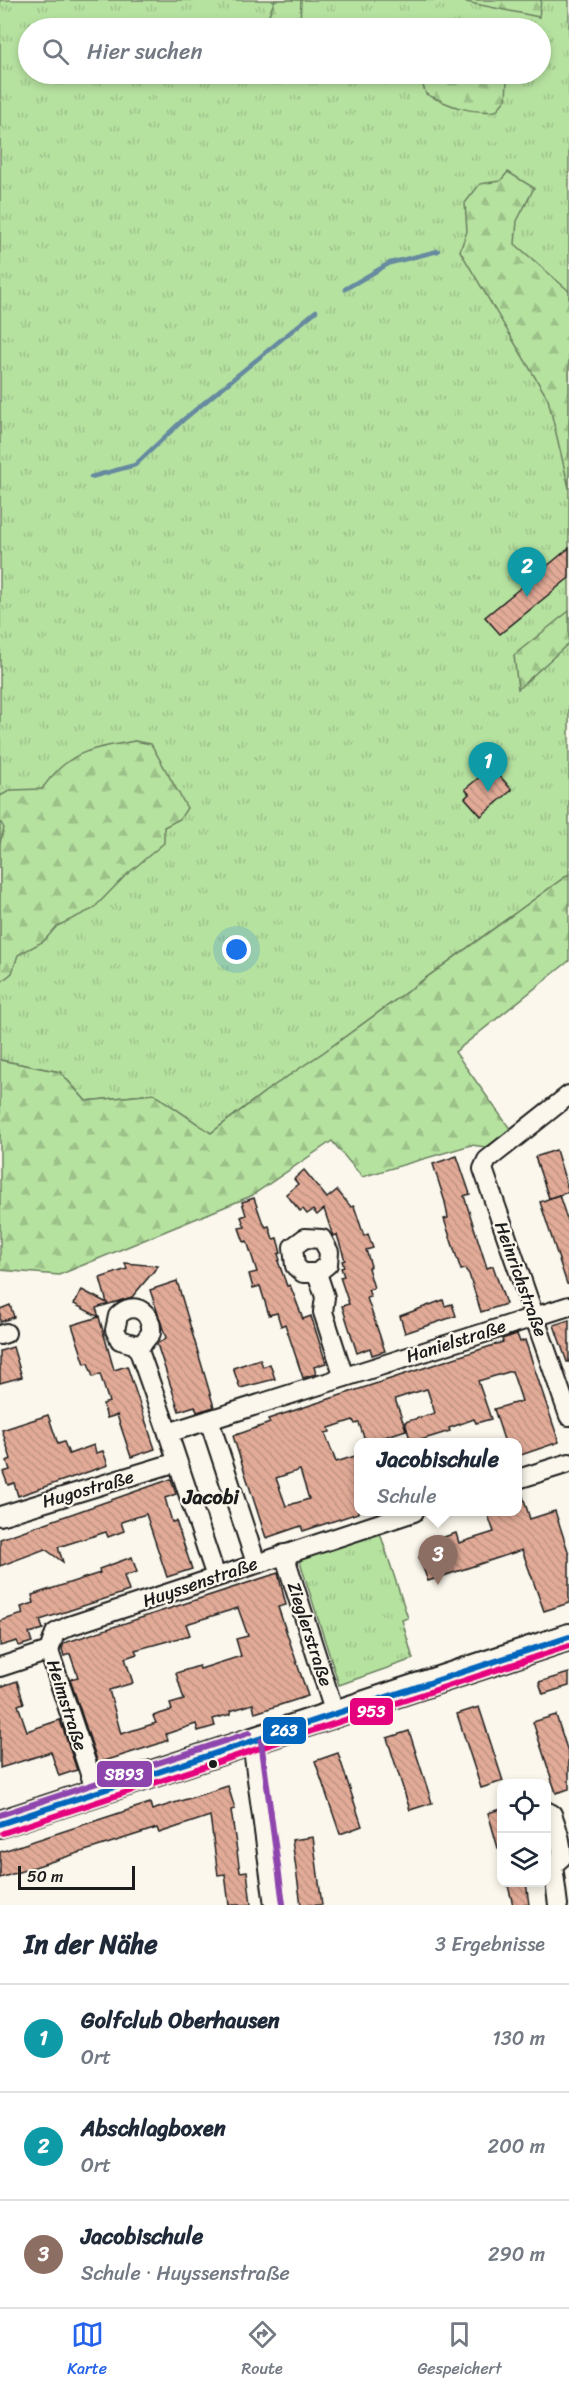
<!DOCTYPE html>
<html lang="de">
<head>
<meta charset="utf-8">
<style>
  :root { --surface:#fff; --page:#f2f2f3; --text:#1f2937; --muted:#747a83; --line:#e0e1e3; --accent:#2563eb }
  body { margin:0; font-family:Sriracha,sans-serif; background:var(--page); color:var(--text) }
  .controls { position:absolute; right:18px; bottom:18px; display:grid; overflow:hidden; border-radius:12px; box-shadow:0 3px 9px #0003 }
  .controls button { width:54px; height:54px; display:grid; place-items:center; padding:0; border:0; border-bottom:2px solid var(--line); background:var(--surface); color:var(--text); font:30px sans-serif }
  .scale { position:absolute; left:18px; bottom:15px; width:117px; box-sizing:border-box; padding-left:6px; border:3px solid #1c1c1c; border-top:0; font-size:16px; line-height:21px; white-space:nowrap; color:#1c1c1c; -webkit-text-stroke:4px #fbf7ec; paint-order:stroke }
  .you { position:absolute; left:237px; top:950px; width:21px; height:21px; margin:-15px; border:4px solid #fff; border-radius:50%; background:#1a73e8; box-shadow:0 0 0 9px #1a73e833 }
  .badge { display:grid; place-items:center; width:39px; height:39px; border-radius:50%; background:var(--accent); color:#fff; font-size:20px; font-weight:700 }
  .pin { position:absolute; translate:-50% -50px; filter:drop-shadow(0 2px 3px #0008) }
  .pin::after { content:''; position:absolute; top:32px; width:21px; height:18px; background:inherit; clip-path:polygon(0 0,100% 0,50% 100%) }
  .popup { position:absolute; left:354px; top:1438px; width:168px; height:78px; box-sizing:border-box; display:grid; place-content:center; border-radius:12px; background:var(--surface); filter:drop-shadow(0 2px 4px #0005); font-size:20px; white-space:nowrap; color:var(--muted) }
  .popup b { font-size:22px; color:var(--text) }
  .popup::after { content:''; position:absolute; left:50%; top:100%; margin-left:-12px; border:12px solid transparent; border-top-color:var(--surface) }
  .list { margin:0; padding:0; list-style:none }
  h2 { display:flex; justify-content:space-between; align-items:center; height:78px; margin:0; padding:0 24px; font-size:26px }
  h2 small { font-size:20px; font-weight:400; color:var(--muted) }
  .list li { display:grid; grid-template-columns:39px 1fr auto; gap:18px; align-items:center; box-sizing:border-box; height:108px; padding:0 24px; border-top:2px solid var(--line) }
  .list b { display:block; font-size:22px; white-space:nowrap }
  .list p { margin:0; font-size:20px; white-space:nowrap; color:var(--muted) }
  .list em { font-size:20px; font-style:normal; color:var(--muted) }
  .icon { flex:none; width:33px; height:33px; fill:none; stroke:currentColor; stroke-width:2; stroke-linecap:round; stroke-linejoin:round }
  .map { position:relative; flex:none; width:569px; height:1905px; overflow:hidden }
  .search { position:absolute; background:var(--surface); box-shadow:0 3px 9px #0003; left:18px; right:18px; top:18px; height:66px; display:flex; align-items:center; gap:15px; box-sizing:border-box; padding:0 21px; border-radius:33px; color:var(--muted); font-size:22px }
  .sheet { height:402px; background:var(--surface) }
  nav { display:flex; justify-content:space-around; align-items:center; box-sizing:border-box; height:84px; border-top:2px solid var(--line); background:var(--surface); font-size:16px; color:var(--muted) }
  nav a { display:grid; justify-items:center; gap:3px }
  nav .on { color:var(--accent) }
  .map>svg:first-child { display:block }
  .grass { fill:url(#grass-tufts); stroke:#697f5e; stroke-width:1.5; fill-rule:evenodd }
  .forest { fill:url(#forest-firs); stroke:#697f5e; stroke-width:1.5 }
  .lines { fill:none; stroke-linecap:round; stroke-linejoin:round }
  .stream { stroke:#668a9f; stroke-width:4.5 }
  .building { fill:url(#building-back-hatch); stroke:#1c1c1c; stroke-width:1.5; fill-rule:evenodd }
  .minor-casing { stroke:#1c1c1c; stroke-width:22 }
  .secondary-casing { stroke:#1c1c1c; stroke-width:30 }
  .minor { stroke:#fbf7ec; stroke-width:18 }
  .secondary { stroke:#fbf7ec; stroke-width:26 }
  .bus-1-casing { stroke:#fbf7ec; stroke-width:10 }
  .bus-2-casing { stroke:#fbf7ec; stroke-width:10 }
  .bus-3-casing { stroke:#fbf7ec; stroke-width:10 }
  .bus-1 { stroke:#0065bd; stroke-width:6 }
  .bus-2 { stroke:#e5007d; stroke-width:6 }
  .bus-3 { stroke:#8e44ad; stroke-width:6 }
  .bus-dot { fill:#1c1c1c; stroke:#fbf7ec; stroke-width:2 }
  .labels { text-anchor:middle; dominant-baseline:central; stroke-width:4.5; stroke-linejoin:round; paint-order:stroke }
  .street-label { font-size:18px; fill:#1c1c1c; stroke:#fbf7ec }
  .neighbourhood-label { font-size:20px; font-weight:bold; fill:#1c1c1c; stroke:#fbf7ec }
  .line-badge { stroke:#fbf7ec; stroke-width:2 }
  .badge-label { font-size:16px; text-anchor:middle; font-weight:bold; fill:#fff }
</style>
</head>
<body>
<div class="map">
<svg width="569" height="1905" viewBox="0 0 569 1905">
  <defs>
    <pattern id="grass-tufts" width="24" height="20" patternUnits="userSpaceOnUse" patternTransform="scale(1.5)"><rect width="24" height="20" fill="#b6e2a0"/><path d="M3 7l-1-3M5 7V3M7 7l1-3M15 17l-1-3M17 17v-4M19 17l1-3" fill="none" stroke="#9cc189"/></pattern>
    <pattern id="forest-firs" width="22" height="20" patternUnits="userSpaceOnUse" patternTransform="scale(1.5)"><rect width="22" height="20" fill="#b6e2a0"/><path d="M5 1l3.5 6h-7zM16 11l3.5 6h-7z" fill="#9cc189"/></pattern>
    <pattern id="building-back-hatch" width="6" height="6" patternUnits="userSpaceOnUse" patternTransform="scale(1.5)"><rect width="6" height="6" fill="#e2ab98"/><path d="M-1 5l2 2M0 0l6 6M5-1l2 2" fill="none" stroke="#c19382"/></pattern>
  </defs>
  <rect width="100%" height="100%" fill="#fbf7ec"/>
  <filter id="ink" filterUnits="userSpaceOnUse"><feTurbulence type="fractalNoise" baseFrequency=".0167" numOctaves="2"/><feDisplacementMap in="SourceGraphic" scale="12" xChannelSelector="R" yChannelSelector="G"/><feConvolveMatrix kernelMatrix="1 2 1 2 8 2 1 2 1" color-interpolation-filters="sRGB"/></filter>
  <g filter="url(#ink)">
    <g class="grass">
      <path d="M0,0H569V874L324,1052L266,1091L211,1133L154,1094L86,1101L60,1072L0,1060ZM28,28H540V74H28Z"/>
      <path d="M380,1533L408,1618L402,1620L413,1659L339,1685L299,1559Z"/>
    </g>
    <g class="forest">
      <path d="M275,0H301L300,24L304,28H238L250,20L268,17Z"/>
      <path d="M456,0H541L539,17Z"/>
      <path d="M424,74H496L507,81L506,99L496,111C470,114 450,106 426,94L420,77Z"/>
      <path d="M508,172L534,188L517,221L515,244L569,291V488L548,399L460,251L467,231L465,203L480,184L500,181Z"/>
      <path d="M569,611V643L518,689L514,655Z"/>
      <path d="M135,741L151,744L187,808L180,819L164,827V843L125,876L93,909L57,926L44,941L18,955L12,973L0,983V843L4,828L0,821V796L11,790L42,789C69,750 91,749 135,741Z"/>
      <path d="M569,874V961L455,1052L511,1130L486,1147L471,1145L362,1177L332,1141L251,1196L59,1275L0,1270V1060L60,1072L86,1101L154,1094L211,1133L266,1091L324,1052Z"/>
    </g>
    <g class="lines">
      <g class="stream">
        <path d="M345,289L390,263L438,251"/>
        <path d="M91,477L135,465L183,420L316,311"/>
      </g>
    </g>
    <g class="building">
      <path d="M569,548V578L500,634L485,617Z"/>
      <path d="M492,767L512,790L481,816L465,798L469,794L465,789Z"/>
      <path d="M556,1150L569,1192L549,1198L535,1157Z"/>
      <path d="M457,1156L470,1194L464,1196L487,1268L493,1266L506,1304L481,1312L469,1274L465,1269L461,1270L444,1219L448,1218L445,1202L433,1164Z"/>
      <path d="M304,1170L327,1198L337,1190L351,1207L354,1206L364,1236L368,1234L373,1248L366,1250L371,1266L368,1268L374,1288L368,1290L371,1297L367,1298L385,1351L372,1355L370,1348L357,1353L342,1306L349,1304L340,1277L344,1276L341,1268L344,1267L342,1261L345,1260L337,1235L333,1236L324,1209L317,1215L313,1210L307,1214L303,1209L300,1211L286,1194L298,1184L294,1179Z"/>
      <path d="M559,1195L569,1225V1284H567L540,1202Z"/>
      <path d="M254,1198L262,1221L266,1227L269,1226L273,1239L277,1238L281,1253L278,1254L280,1260L278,1261L287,1286L290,1285L303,1319L311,1316L326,1363L314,1367L316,1374L303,1378L285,1324L281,1326L277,1313L269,1315L260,1286L253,1288L249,1274L257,1272L247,1241L244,1242L239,1228L245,1227L241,1217L246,1215L242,1202Z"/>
      <path d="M125,1263L158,1266L132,1297L96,1308L99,1317L74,1304L82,1290L107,1303L100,1278L127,1269Z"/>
      <path d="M177,1281L214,1407L197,1412L195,1406L179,1411L157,1344L166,1338L150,1290Z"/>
      <path d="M443,1300L445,1306L452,1304L456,1316L405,1333L400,1316Z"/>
      <path d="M10,1305L14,1317L0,1322V1309Z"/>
      <path d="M99,1317L114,1370L127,1366L155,1449L131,1457L117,1415L107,1418L103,1404L109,1402L100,1374L93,1377L88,1363L85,1364L72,1325Z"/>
      <path d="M569,1320V1362H567L554,1325Z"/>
      <path d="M517,1334L520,1342L525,1340L559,1442L518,1456V1443H505L494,1409L522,1401L512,1371L478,1381L491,1419L476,1423L474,1419L449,1428L450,1431L411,1443L405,1422L435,1413L427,1389L410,1394L395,1399L406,1430L366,1443L359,1423L355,1424L353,1420L329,1428L330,1432L325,1433L336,1462L358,1455V1513L303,1531L301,1526L266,1538L233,1436L270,1423L268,1419L503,1342L502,1339ZM300,1470L309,1499L286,1506L276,1478Z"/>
      <path d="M13,1347L22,1377L0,1383V1351Z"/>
      <path d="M260,1359L263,1367L270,1364L275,1379L240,1388L233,1368Z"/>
      <path d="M48,1415L58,1444L64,1442L69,1454L94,1445L96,1453L103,1451L108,1465L18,1496L14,1483L8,1485L3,1472L10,1470L7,1461L11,1459L2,1430Z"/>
      <path d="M171,1479L176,1494L165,1498L172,1522L176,1521L192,1569L167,1577L146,1514L121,1522L124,1531L108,1537L106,1532L58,1547L63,1562L45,1549L0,1566V1539Z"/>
      <path d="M518,1490H521L530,1519L555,1511L569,1554V1603L544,1611L522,1550L428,1581L419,1557L432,1552L429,1542L456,1533L459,1543L494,1532L487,1512H518Z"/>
      <path d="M132,1557L137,1572L124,1576L129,1591L40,1620L43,1629L29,1633L32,1642L19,1646L17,1641L0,1646V1621L23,1614L21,1607L34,1603L32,1595L100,1573L99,1569Z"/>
      <path d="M278,1573L286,1605L278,1607L308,1696L255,1713L253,1704L230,1711L231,1714L213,1719L215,1726L198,1731L196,1724L166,1734L168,1740L158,1744L98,1763L70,1679L78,1677L70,1654L64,1656L62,1649L64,1643ZM238,1608L248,1636L236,1639L241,1656L200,1669L199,1666L176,1673L184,1700L170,1704L172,1710L153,1716L156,1723L121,1734L109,1690L133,1683L125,1658L137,1654L135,1650L190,1635L186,1624Z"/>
      <path d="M569,1673V1686L543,1694L539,1682Z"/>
      <path d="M17,1681L24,1703L18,1705L27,1731L60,1720L77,1770L59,1776L51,1752L0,1768V1687Z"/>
      <path d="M479,1707L503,1781L481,1788L457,1714Z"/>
      <path d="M556,1715L569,1755V1789L556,1793L533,1722Z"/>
      <path d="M409,1731L432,1803L410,1810L387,1738Z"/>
      <path d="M338,1753L362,1826L340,1834L315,1761Z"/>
      <path d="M228,1786L235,1809L231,1810L240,1872L247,1871L251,1905H229L225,1874L218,1875L210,1816L159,1833L157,1828L0,1878V1852L150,1803L152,1810Z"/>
      <path d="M501,1809V1847L498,1848L488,1813Z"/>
      <path d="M313,1837L322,1905H301L292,1840Z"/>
      <path d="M507,1882H526L529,1905H513Z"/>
    </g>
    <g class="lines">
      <defs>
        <g id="minor">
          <path d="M569,1095L487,1160L483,1169L569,1416"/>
          <path d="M317,1273H303L295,1266L293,1247L305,1238L322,1239L329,1252L328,1264L317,1273L325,1297L323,1312L344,1377"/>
          <path d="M0,1335L6,1333"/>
          <path d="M137,1345L120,1340L115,1330L118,1316C134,1299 153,1313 151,1333L143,1343L137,1345L168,1433L209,1420L256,1563"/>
          <path d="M209,1420L569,1306"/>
          <path d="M168,1433L216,1577"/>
          <path d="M518,1479L569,1463"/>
          <path d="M0,1516L177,1462"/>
          <path d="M284,1554L335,1714"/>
          <path d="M49,1651L96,1792"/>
          <path d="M0,1667L49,1651L55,1633L69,1626L414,1512"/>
          <path d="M252,1742L274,1905"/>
          <path d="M546,1811L552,1814C557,1827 562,1843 562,1857L553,1865L558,1905"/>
        </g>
        <path id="secondary" d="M0,1824L569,1637"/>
      </defs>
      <use href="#minor" class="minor-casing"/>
      <use href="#secondary" class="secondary-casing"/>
      <use href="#minor" class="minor"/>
      <use href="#secondary" class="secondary"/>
      <defs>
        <path id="bus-1" d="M0,1824L569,1637"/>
        <path id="bus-2" d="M3,1833L569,1646"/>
        <g id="bus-3">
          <path d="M261,1741L283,1904"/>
          <path d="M0,1815L249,1733"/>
        </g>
      </defs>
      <use href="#bus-1" class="bus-1-casing"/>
      <use href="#bus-2" class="bus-2-casing"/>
      <use href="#bus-3" class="bus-3-casing"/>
      <use href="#bus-1" class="bus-1"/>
      <use href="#bus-2" class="bus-2"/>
      <use href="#bus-3" class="bus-3"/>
    </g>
  </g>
  <circle class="bus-dot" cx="213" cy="1764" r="5"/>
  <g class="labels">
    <g class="street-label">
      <text transform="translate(521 1279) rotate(70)">Heinrichstraße</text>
      <text transform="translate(456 1341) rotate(-18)">Hanielstraße</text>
      <text transform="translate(88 1489) rotate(-16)">Hugostraße</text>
      <text transform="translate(200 1582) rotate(-19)">Huyssenstraße</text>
      <text transform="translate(310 1634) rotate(72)">Zieglerstraße</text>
      <text transform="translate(67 1705) rotate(72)">Heimstraße</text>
    </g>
    <g class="neighbourhood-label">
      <text x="211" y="1497">Jacobi</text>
    </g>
  </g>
  <g class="line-badge">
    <rect x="349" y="1697" width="45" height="29" rx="6" fill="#e5007d"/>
    <rect x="262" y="1716" width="45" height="29" rx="6" fill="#0065bd"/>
    <rect x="96" y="1760" width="57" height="28" rx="6" fill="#8e44ad"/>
  </g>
  <g class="badge-label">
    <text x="371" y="1717">953</text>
    <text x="284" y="1736">263</text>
    <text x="124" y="1780">SB93</text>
  </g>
</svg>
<div class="controls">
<button><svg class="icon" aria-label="locate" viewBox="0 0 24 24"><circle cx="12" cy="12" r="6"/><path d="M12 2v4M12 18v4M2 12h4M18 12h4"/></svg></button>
<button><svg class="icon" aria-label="layers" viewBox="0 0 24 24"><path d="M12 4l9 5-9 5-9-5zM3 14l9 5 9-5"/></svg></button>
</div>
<div class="scale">50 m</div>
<div class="you"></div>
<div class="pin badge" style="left:488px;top:792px;background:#0f9aa8">1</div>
<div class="pin badge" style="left:527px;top:597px;background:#0f9aa8">2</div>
<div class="pin badge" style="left:438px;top:1585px;background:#8d6e63">3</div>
<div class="popup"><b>Jacobischule</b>Schule</div>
<div class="search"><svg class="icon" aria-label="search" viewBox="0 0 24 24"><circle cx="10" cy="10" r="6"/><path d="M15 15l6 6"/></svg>Hier suchen</div>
</div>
<section class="sheet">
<h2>In der Nähe<small>3 Ergebnisse</small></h2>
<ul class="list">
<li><span class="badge" style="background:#0f9aa8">1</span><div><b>Golfclub Oberhausen</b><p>Ort</p></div><em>130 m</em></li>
<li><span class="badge" style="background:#0f9aa8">2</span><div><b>Abschlagboxen</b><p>Ort</p></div><em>200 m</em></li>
<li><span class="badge" style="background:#8d6e63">3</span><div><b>Jacobischule</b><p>Schule · Huyssenstraße</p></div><em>290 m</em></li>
</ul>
</section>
<nav>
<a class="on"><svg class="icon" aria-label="map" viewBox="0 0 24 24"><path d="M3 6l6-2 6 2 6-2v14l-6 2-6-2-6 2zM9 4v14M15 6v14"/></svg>Karte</a>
<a><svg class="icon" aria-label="directions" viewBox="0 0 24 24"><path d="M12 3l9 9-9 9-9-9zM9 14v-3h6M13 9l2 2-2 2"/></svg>Route</a>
<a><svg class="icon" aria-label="saved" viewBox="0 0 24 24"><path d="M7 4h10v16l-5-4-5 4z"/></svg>Gespeichert</a>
</nav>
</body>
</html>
